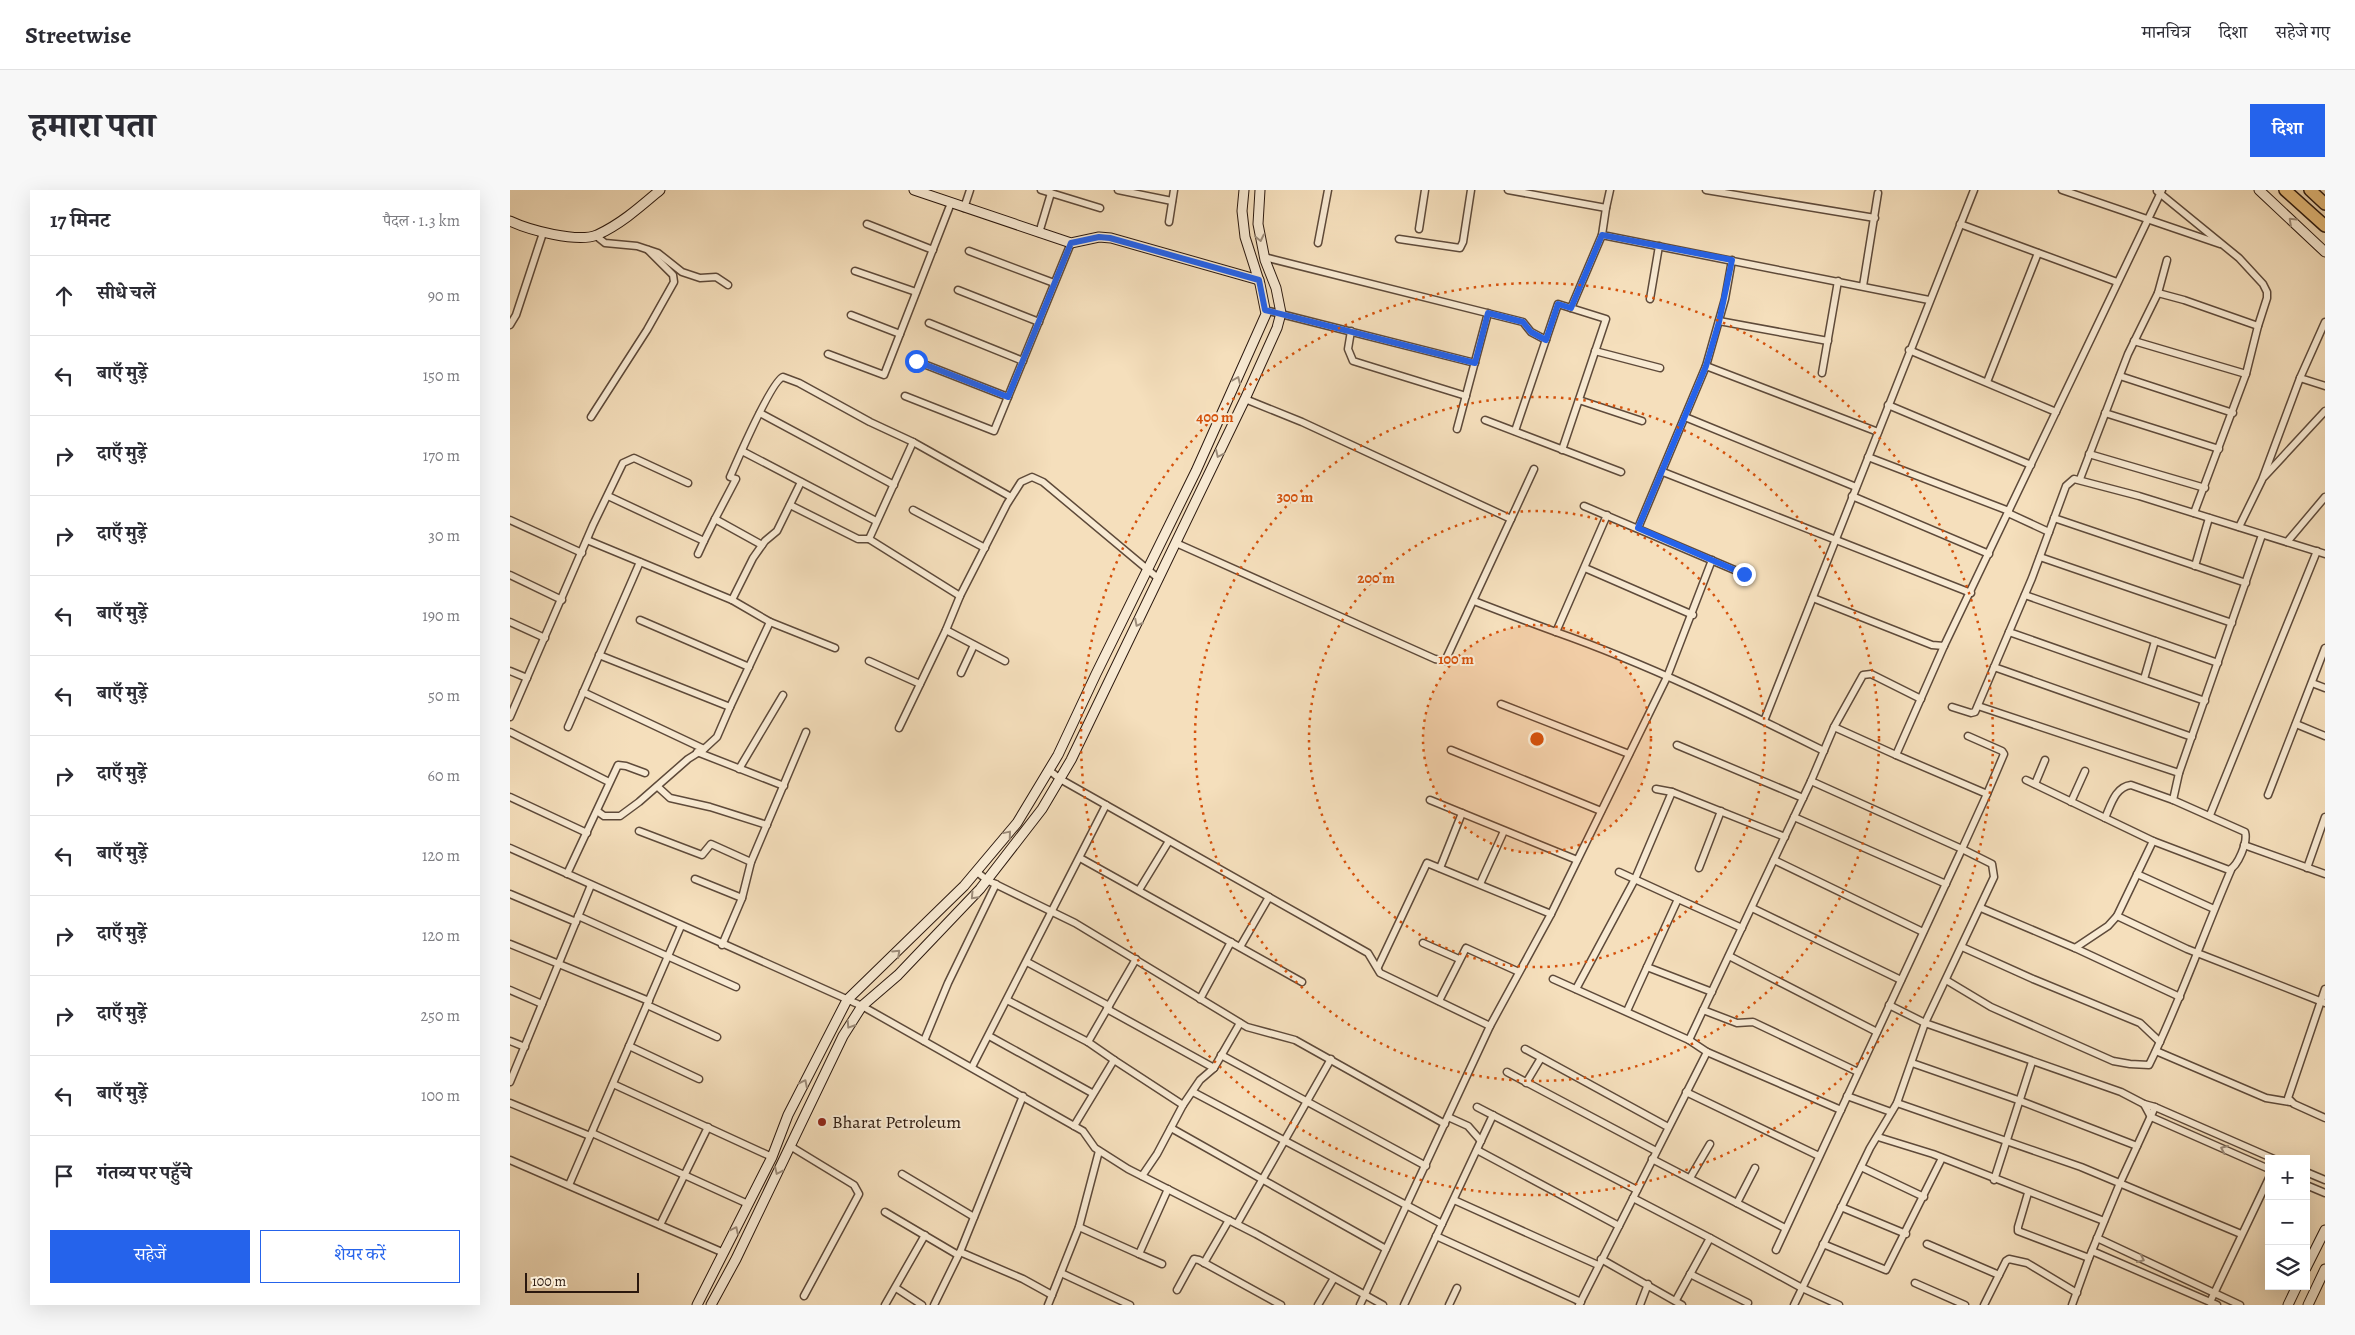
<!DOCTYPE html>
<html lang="hi">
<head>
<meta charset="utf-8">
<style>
  :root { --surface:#fff; --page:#f7f7f7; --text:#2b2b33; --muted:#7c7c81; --line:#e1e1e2; --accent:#2563eb }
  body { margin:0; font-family:Alegreya,"Noto Serif Devanagari",serif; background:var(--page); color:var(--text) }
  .controls { position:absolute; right:15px; bottom:15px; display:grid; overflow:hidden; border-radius:0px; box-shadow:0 5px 20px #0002 }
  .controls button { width:45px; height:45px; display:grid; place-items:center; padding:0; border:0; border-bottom:1px solid var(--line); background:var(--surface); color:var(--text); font:25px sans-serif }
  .scale { position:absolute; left:15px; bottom:12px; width:114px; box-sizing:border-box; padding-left:5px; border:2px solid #2b180e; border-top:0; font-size:14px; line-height:18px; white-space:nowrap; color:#2b180e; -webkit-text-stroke:4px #f8ead3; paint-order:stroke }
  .stop { position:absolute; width:15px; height:15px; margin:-11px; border:4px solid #2563eb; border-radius:50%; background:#fff }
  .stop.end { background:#2563eb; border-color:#fff; box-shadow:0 1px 5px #0008 }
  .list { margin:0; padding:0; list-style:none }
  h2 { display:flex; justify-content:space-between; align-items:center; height:65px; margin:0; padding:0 20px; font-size:21px }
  h2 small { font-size:16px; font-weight:400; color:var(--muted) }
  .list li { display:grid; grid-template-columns:32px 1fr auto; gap:15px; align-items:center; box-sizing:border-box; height:80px; padding:0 20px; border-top:1px solid var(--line) }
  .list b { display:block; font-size:19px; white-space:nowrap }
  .list em { font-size:16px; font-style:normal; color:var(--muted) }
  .actions { display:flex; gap:10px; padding:15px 20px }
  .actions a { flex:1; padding:11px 0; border:1px solid var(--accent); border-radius:0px; text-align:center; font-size:18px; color:var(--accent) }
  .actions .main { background:var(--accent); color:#fff }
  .icon { flex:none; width:28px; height:28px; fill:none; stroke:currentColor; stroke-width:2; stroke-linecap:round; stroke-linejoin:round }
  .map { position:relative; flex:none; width:1815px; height:1115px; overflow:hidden; border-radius:0px }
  header { display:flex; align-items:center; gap:30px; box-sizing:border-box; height:70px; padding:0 25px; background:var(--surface); border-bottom:1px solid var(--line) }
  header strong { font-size:24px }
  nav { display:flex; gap:28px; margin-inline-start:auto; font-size:18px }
  .intro { display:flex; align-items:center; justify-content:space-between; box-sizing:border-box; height:120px; padding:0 30px }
  h1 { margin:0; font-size:35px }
  .button { padding:12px 22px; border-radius:0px; background:var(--accent); color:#fff; font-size:18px; font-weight:700 }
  main { display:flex; gap:30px; padding:0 30px }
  aside { flex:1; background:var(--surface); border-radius:0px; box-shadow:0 5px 20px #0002 }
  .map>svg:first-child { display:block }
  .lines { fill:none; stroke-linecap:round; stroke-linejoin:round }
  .street-casing { stroke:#5e4a3a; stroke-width:9 }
  .secondary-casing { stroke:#2b180e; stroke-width:11 }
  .highway-casing { stroke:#2b180e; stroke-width:14 }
  .street { stroke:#f8ead3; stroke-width:6 }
  .secondary { stroke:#f8ead3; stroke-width:9 }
  .highway { stroke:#eac07e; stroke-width:11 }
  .oneway { stroke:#9c8c7a }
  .route { stroke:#2563eb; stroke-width:6 }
  .ring { fill:none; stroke:#d5520c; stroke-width:2.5; stroke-dasharray:2.5 5 }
  .poi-dot { fill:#8f2418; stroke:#f8ead3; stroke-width:2 }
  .labels { text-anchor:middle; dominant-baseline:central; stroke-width:4; stroke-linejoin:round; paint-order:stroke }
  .poi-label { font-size:18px; fill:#2b180e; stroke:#f8ead3; text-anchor:start }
  .centre { fill:#d5520c; stroke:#f8ead3; stroke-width:2.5 }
  .ring-label { font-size:15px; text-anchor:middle; font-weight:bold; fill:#d5520c; stroke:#f8ead3; stroke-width:4; stroke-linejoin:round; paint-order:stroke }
</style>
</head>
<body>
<header>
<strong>Streetwise</strong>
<nav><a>मानचित्र</a><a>दिशा</a><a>सहेजे गए</a></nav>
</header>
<div class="intro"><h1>हमारा पता</h1><a class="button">दिशा</a></div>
<main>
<aside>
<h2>17 मिनट<small>पैदल · 1.3 km</small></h2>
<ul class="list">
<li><svg class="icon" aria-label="ahead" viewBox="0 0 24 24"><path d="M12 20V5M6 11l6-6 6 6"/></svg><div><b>सीधे चलें</b></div><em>90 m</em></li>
<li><svg class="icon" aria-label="left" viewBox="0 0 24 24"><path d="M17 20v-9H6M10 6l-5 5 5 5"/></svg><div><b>बाएँ मुड़ें</b></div><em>150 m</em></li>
<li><svg class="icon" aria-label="right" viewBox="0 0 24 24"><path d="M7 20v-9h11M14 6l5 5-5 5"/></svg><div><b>दाएँ मुड़ें</b></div><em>170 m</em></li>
<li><svg class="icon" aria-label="right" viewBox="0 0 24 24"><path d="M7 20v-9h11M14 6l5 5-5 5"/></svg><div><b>दाएँ मुड़ें</b></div><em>30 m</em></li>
<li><svg class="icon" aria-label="left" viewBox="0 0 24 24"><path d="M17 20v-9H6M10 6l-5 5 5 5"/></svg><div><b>बाएँ मुड़ें</b></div><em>190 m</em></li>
<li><svg class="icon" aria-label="left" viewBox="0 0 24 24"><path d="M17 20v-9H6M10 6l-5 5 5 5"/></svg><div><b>बाएँ मुड़ें</b></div><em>50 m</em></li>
<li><svg class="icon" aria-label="right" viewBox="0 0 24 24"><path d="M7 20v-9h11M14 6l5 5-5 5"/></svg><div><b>दाएँ मुड़ें</b></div><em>60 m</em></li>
<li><svg class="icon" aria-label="left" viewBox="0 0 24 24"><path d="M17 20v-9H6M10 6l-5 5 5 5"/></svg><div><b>बाएँ मुड़ें</b></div><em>120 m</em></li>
<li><svg class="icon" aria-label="right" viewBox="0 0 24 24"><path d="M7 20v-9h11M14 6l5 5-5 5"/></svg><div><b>दाएँ मुड़ें</b></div><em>120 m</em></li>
<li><svg class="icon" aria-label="right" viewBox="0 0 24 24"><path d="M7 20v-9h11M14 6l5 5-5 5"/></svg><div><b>दाएँ मुड़ें</b></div><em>250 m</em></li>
<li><svg class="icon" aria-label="left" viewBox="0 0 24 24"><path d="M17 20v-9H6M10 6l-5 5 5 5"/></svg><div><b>बाएँ मुड़ें</b></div><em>100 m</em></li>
<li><svg class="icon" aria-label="arrive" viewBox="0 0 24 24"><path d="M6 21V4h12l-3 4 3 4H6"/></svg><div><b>गंतव्य पर पहुँचे</b></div></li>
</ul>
<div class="actions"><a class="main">सहेजें</a><a>शेयर करें</a></div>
</aside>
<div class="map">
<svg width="1815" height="1115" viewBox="0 0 1815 1115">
  <rect width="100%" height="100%" fill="#f5dfbc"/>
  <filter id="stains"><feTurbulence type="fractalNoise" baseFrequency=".004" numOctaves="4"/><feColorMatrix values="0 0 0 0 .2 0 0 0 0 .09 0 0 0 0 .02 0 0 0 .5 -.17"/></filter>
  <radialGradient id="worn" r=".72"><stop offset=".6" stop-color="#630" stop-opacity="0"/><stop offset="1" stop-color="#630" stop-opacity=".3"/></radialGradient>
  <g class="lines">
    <defs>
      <g id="street">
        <path d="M531,0L541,3"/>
        <path d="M608,0L662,11"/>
        <path d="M998,0L1096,18L1092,45L1419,110"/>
        <path d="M1196,0L1365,28"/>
        <path d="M1552,0L1710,54"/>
        <path d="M1647,1L1729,68L1753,94L1757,102V108L1748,136L1736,184L1684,323"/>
        <path d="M454,18L460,0"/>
        <path d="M1096,18L1100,0"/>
        <path d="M659,32L664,0"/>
        <path d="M357,34L423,60"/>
        <path d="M1450,34L1607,92"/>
        <path d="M909,39L915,0"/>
        <path d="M529,43L541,3L590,18"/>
        <path d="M85,45L95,53L127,56L148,63L172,82L190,88L206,87L218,95"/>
        <path d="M889,49L950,58L953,52L961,0"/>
        <path d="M808,53L818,0"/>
        <path d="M459,61L544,93"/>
        <path d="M754,67L1013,132L1021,142L1036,150"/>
        <path d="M345,81L406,102"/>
        <path d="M1353,96L1368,3"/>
        <path d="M448,100L529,132"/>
        <path d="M1648,103L1657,70"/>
        <path d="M1140,109L1149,56"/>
        <path d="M1061,118L1092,45"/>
        <path d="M755,120L965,173"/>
        <path d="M341,125L390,144"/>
        <path d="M1209,131L1318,151"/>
        <path d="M419,133L513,171"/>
        <path d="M0,135L6,125L33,43"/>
        <path d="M841,141L838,159L843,171L956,206"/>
        <path d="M1624,151L1736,184"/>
        <path d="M1399,160L1546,222"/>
        <path d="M1085,161L1150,178"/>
        <path d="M318,164L374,185L441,13"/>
        <path d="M406,171L498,207"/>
        <path d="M1196,176L1368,242"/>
        <path d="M1312,183L1328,91"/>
        <path d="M1610,186L1723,223"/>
        <path d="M1790,188L1815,196"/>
        <path d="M1477,192L1528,63"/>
        <path d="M395,206L484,241L561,53"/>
        <path d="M735,209L792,232L1001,329L1024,279"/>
        <path d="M1069,210L1132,231"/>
        <path d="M1378,215L1521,275"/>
        <path d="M250,223L384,295"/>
        <path d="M1595,223L1709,259"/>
        <path d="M81,227L137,140L164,92L163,85L138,60"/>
        <path d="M1175,227L1346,297"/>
        <path d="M975,230L1111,282"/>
        <path d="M947,239L978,123"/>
        <path d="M1005,241L1048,114L1096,129L1052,260"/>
        <path d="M403,252L359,349L450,406L497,314L511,292L522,287L533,292L649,389"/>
        <path d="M232,261L366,331"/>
        <path d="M1579,264L1695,298"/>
        <path d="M1358,267L1499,321"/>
        <path d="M1153,282L1461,403"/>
        <path d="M1754,287L1815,221"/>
        <path d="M1570,289L1618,164L1648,103L1674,110L1748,136"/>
        <path d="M98,306L194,351L205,329L252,355"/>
        <path d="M1342,306L1479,364"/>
        <path d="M280,315L348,349H359"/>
        <path d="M1074,316L1234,384"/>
        <path d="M403,320L475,358"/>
        <path d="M1498,323L1539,342"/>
        <path d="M1544,328L1736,393"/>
        <path d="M205,329L226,289L220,287C227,271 262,190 273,187L289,193L360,232L403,252L501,307"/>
        <path d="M0,330L72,363"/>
        <path d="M1729,337L1752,290L1790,188L1815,132"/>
        <path d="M1128,338L1196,176L1215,109L1222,70"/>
        <path d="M77,350L222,410"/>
        <path d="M1777,352L1815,307"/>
        <path d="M666,353L925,469L935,471L1001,329"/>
        <path d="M188,364L194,351"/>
        <path d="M1530,367L1722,433"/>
        <path d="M1685,376L1699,328"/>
        <path d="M1075,378L1183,425"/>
        <path d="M0,385L52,410"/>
        <path d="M1515,405L1708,473"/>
        <path d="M1303,408L1422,455L1434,456L1652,0"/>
        <path d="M964,411C992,422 1019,432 1046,442C1137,474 1228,518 1314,561"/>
        <path d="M130,430L239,477"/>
        <path d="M0,432L35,448"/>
        <path d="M260,432L325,458"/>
        <path d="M436,440L495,471"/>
        <path d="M1046,442L1097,325"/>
        <path d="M1499,442L1695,511"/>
        <path d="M1434,456L1386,565L1477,604L1494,564L1492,561L1458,546"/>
        <path d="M89,465L220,517L260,432L222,410L243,368L255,351L267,341L291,292"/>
        <path d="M359,471L410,494"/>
        <path d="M1484,477L1682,547"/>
        <path d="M0,481L17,488"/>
        <path d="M451,483L464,455"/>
        <path d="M1634,489L1645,451"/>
        <path d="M1802,493L1815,498"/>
        <path d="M73,502L194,559"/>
        <path d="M1411,509L1361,484L1353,485L1324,537L1301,591L1452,659L1477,604"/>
        <path d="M991,514L1119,564"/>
        <path d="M1468,516L1669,583"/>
        <path d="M1442,517L1461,523L1465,522L1522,388L1556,296L1564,289L1629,306L1815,364"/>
        <path d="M0,527L83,335L113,273L124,268L178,293"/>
        <path d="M1254,531L1464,0"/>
        <path d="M1786,534L1815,546"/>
        <path d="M58,537L130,372"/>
        <path d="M1324,537L1386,565"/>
        <path d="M389,538L436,440L450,406"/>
        <path d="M0,542L99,592"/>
        <path d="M1167,555L1293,608"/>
        <path d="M941,560L1091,621"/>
        <path d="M187,562L274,596"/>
        <path d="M229,579L273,505"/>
        <path d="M539,580L550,589L858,763L870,783L980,836"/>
        <path d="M1516,590L1643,651"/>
        <path d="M1525,594L1535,570"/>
        <path d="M148,597L160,608L200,617L257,635"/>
        <path d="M1146,599L1162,602L1275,647"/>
        <path d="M1758,605L1815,458"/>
        <path d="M0,607L77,643"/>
        <path d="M920,610L1067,670"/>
        <path d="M1561,612L1575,581"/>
        <path d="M87,621L94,626H110L129,612L178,569L194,559L207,547L220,517"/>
        <path d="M1700,625L1807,361"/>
        <path d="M1284,627L1436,694"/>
        <path d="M1595,628C1601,615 1605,597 1621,595L1663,610"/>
        <path d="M129,641L192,665L201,654L241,672"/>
        <path d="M1734,655L1815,684"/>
        <path d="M0,658L352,816L573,941L585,958L618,979L746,1044L873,1115"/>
        <path d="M570,668L792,792"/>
        <path d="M1264,670L1413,742"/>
        <path d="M930,678L952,623"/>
        <path d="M1189,678L1211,621"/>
        <path d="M1797,678L1815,627"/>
        <path d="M467,682L477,690L565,733L737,837L785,850L935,934"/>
        <path d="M1109,682L1168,709"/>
        <path d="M57,684L108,575L116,576L135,583"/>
        <path d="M1627,684L1704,719"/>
        <path d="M185,689L232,708"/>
        <path d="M970,694L994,641"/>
        <path d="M629,700L659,651"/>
        <path d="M0,704L66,732"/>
        <path d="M1242,718L1391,790"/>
        <path d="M1471,718L1565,758L1670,807"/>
        <path d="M68,726L226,797"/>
        <path d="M1607,726L1677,759L1815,813"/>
        <path d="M913,753L949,769"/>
        <path d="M0,754L139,811"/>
        <path d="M212,755L232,708L241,672L296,542"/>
        <path d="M730,757L759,707"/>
        <path d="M1452,757L1523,789L1630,833L1650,852"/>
        <path d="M1565,758L1598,736L1607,726L1643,651L1719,680C1728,676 1738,652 1735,642L1663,610L1669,583L1752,345"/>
        <path d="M1219,766L1367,842"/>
        <path d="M517,772L599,816"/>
        <path d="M868,777L917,673L1041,724"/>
        <path d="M1137,777L1202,802"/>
        <path d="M1043,789L1179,850L1197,862L1069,1115"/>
        <path d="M1436,790L1481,817L1603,871L1620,874L1639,875C1670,812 1693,745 1721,680"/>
        <path d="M1066,799L1125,689L1162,602"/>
        <path d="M1815,799L1778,908L1784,914L1815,928"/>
        <path d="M0,800L32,814"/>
        <path d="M690,809L721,752"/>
        <path d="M497,810L578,852L626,769"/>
        <path d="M929,811L956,758L1009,782"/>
        <path d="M137,815L207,847"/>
        <path d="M1379,815L1415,833L1611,902L1634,914"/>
        <path d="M597,819L704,878"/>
        <path d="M1193,820L1227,833L1243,832L1348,882"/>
        <path d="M1117,821L1168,709L1232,738"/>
        <path d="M479,846L582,903"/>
        <path d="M1179,850L1301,591"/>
        <path d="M0,851L15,857"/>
        <path d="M414,851L438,793L486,694"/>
        <path d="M578,852L604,870"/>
        <path d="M119,856L189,889"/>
        <path d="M1015,859L1158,937"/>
        <path d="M1646,861L1756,908L1780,912"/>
        <path d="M1197,862L1331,920"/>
        <path d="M711,865L916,976"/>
        <path d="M1402,873L1508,910L1627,956"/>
        <path d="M462,877L596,615"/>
        <path d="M997,882L1146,961"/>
        <path d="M0,892L81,695"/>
        <path d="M1016,893L1031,868"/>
        <path d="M103,894L262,967"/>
        <path d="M683,902L932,1034"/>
        <path d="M1176,902L1309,966"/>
        <path d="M513,906L450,1062L513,1089L542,1105L569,1037L589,961"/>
        <path d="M1337,906L1381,922"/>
        <path d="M0,913L80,946"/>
        <path d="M1387,913L1571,977L1731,1044"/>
        <path d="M967,917L1127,1000"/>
        <path d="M938,927L958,936L971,951"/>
        <path d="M564,936L604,870L673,915"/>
        <path d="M661,938L876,1059"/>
        <path d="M82,943L238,1014"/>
        <path d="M1368,947L1423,964L1594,1031"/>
        <path d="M280,956L344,995L349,1004L294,1106"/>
        <path d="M967,960L1109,1036"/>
        <path d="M1142,969L1275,1038"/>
        <path d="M0,970L214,1063"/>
        <path d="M1351,977L1414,1007"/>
        <path d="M1759,979L1641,927L1634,914L1645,917L1764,969"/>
        <path d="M1796,982L1815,990"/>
        <path d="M392,984L464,1027"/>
        <path d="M632,986L647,964L673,915L690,890L704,878L730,833"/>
        <path d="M1180,988L1200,954"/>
        <path d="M1484,990L1522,872"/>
        <path d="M59,995L171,736"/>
        <path d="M1796,995L1815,1003"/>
        <path d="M1518,1003L1508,1037V1041L1579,1068"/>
        <path d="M1123,1008L1200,1048L1166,1110"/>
        <path d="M944,1010L1088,1075"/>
        <path d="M1227,1013L1245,978"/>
        <path d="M1331,1017L1396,1044"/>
        <path d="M375,1022L448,1065"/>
        <path d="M727,1034L821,869"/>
        <path d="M150,1035L198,937"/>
        <path d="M569,1037L629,1064L658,999"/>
        <path d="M926,1046L1071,1112"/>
        <path d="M1200,1048L1292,1098L1329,1115"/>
        <path d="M1587,1048L1730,1115"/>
        <path d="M1313,1054L1376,1080L1432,968"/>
        <path d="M1417,1054L1489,1085"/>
        <path d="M1266,1060L1452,659L1482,674L1484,687L1415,833L1387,913L1360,958L1284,1115"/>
        <path d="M1582,1061L1707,1115"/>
        <path d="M629,1064L652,1074"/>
        <path d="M1091,1069L1172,1115"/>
        <path d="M694,1073L719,1030"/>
        <path d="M551,1083L620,1115"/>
        <path d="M1180,1084L1238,1113"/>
        <path d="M1405,1093L1455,1115"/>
        <path d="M386,1098L412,1115"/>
        <path d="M667,1100L684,1069L689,1070L771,1115"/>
        <path d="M1700,1112L1759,988"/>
        <path d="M375,1115L415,1045"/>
        <path d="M424,1115L450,1062"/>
        <path d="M538,1115L542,1105"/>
        <path d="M808,1115L824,1088"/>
        <path d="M850,1115L980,836L1041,724L1157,487L1202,370"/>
        <path d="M894,1115L983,925"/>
        <path d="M939,1115L947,1098"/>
        <path d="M1130,1115L1138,1094"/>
        <path d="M1474,1115L1496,1071L1499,1069L1517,1073L1567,1103"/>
        <path d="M1562,1115L1579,1068L1610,993L1645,917"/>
      </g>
      <g id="secondary">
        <path d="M404,0L561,53L589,47L601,48L749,90"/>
        <path d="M1749,0L1815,62"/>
        <path d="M0,31C19,40 67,53 87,45C111,34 130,17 150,0"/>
        <path d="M1796,1078L1815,1040"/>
        <path d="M187,1115L262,967L278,925L337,810L454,696L507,633L548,565L586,484L686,281L756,124L750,94L735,47L732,21L734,0"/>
        <path d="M201,1115L226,1069L333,846L352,816L388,785L470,699L532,619L561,570L735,209L767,138L771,123L766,98L755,70L748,34L750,0"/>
        <path d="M1778,1115L1787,1096"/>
        <path d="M1798,1115L1815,1079"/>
      </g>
      <g id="highway">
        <path d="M1775,0L1815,36"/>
        <path d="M1800,0L1815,14"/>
      </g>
    </defs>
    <use href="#street" class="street-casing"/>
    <use href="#secondary" class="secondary-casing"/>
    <use href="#highway" class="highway-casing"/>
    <use href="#street" class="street"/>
    <use href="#secondary" class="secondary"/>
    <use href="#highway" class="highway"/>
  </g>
  <defs><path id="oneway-chevron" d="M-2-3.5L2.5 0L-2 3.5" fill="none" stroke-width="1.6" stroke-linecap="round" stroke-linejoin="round" transform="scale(1.25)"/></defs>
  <g class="oneway">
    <use href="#oneway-chevron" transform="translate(1782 31) rotate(-137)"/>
    <use href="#oneway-chevron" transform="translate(750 48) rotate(78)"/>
    <use href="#oneway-chevron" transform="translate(727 190) rotate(-67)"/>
    <use href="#oneway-chevron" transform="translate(709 264) rotate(115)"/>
    <use href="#oneway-chevron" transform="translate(628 433) rotate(117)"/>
    <use href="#oneway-chevron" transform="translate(498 644) rotate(-50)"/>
    <use href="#oneway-chevron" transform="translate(464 706) rotate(133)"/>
    <use href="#oneway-chevron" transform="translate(387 763) rotate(-43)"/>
    <use href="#oneway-chevron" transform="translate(340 835) rotate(123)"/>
    <use href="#oneway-chevron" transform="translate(294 893) rotate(-63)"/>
    <use href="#oneway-chevron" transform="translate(1714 959) rotate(-156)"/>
    <use href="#oneway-chevron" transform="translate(268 981) rotate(115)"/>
    <use href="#oneway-chevron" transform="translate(225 1040) rotate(-64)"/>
    <use href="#oneway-chevron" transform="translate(1631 1069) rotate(25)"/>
  </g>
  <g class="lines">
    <path class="route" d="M406,171L498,207L561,53L589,47L600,48L749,90L755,120L965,173L978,123L1013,132L1021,142L1036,150L1048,114L1061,118L1092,45L1222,70L1209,132L1196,176L1128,338L1234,384"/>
  </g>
  <circle cx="1027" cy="549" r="114" fill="#d5520c" fill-opacity=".12"/>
  <g class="ring">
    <circle cx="1027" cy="549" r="114"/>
    <circle cx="1027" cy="549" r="228"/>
    <circle cx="1027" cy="549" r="342"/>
    <circle cx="1027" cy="549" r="456"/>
  </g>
  <circle class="poi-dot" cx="312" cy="932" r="5"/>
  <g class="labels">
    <g class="poi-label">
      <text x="322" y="932">Bharat Petroleum</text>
    </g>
  </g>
  <circle cx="1027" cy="549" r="8" class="centre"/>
  <g class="ring-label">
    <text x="705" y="232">400 m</text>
    <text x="785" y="312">300 m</text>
    <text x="866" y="393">200 m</text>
    <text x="946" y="474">100 m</text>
  </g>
  <rect width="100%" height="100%" filter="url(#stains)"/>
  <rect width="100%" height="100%" fill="url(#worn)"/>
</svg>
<div class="controls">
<button>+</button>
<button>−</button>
<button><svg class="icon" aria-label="layers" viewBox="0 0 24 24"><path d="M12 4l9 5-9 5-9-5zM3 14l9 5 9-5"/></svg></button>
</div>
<div class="scale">100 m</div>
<div class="stop" style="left:406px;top:171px"></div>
<div class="stop end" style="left:1234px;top:384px"></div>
</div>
</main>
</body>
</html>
